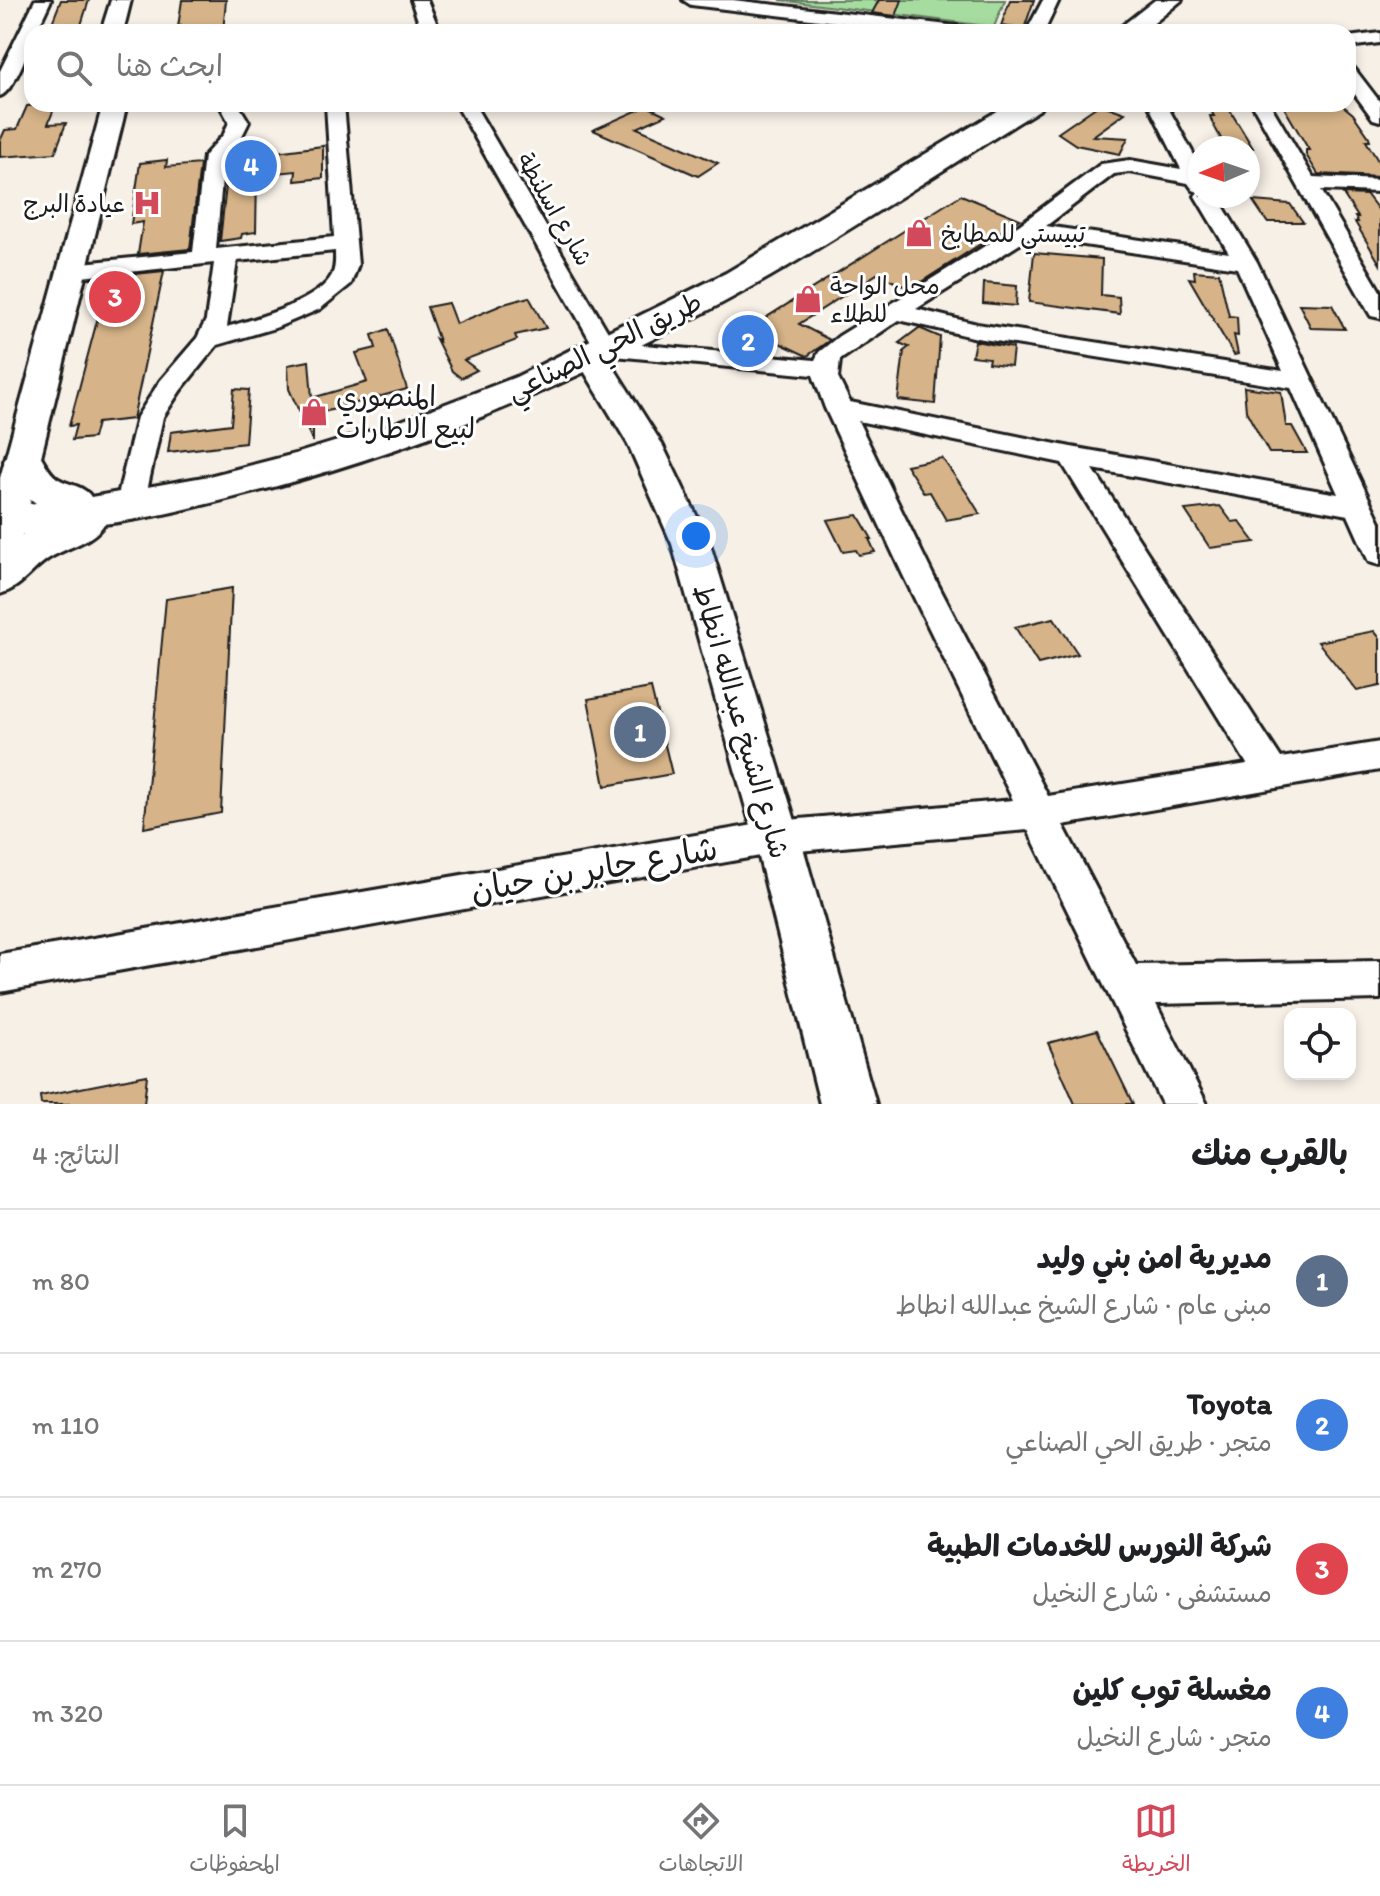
<!DOCTYPE html>
<html lang="ar">
<head>
<meta charset="utf-8">
<style>
  :root { --surface:#fff; --page:#f2f2f2; --text:#202124; --muted:#757577; --line:#e0e0e0; --accent:#d1495b }
  body { margin:0; font-family:Itim,"Playpen Sans Arabic",sans-serif; background:var(--page); color:var(--text); direction:rtl }
  .controls { position:absolute; right:24px; bottom:24px; display:grid; overflow:hidden; border-radius:16px; box-shadow:0 4px 12px #0003 }
  .controls button { width:72px; height:72px; display:grid; place-items:center; padding:0; border:0; border-bottom:2px solid var(--line); background:var(--surface); color:var(--text); font:40px sans-serif }
  .compass { position:absolute; left:1188px; top:136px; width:72px; height:72px; border-radius:50%; background:var(--surface); box-shadow:0 4px 12px #0003; rotate:268deg }
  .you { position:absolute; left:696px; top:536px; width:28px; height:28px; margin:-20px; border:6px solid #fff; border-radius:50%; background:#1a73e8; box-shadow:0 0 0 12px #1a73e833 }
  .badge { display:grid; place-items:center; width:52px; height:52px; border-radius:50%; background:var(--accent); color:#fff; font-size:26px; font-weight:700 }
  .pin { position:absolute; translate:-50% -50%; border:4px solid #fff; box-shadow:0 2px 8px #0006 }
  .list { margin:0; padding:0; list-style:none }
  h2 { display:flex; justify-content:space-between; align-items:center; height:104px; margin:0; padding:0 32px; font-size:34px }
  h2 small { font-size:26px; font-weight:400; color:var(--muted) }
  .list li { display:grid; grid-template-columns:52px 1fr auto; gap:24px; align-items:center; box-sizing:border-box; height:144px; padding:0 32px; border-top:2px solid var(--line) }
  .list b { display:block; font-size:30px; white-space:nowrap }
  .list p { margin:0; font-size:26px; white-space:nowrap; color:var(--muted) }
  .list em { font-size:26px; font-style:normal; color:var(--muted) }
  .icon { flex:none; width:44px; height:44px; fill:none; stroke:currentColor; stroke-width:2; stroke-linecap:round; stroke-linejoin:round }
  .map { position:relative; flex:none; width:1380px; height:1104px; overflow:hidden; direction:ltr }
  .search { position:absolute; background:var(--surface); box-shadow:0 4px 12px #0003; left:24px; right:24px; top:24px; height:88px; display:flex; align-items:center; gap:20px; box-sizing:border-box; padding:0 28px; border-radius:24px; color:var(--muted); font-size:30px }
  .sheet { height:680px; background:var(--surface) }
  nav { display:flex; justify-content:space-around; align-items:center; box-sizing:border-box; height:112px; border-top:2px solid var(--line); background:var(--surface); font-size:22px; color:var(--muted) }
  nav a { display:grid; justify-items:center; gap:4px }
  nav .on { color:var(--accent) }
  .map>svg:first-child { display:block }
  .green { fill:#a6dc9f; stroke:#617c5e; stroke-width:2 }
  .building { fill:#d6b388; stroke:#1c1c1c; stroke-width:2 }
  .lines { fill:none; stroke-linecap:round; stroke-linejoin:round }
  .minor-casing { stroke:#1c1c1c; stroke-width:6 }
  .major-casing { stroke:#1c1c1c; stroke-width:6 }
  .highway-casing { stroke:#1c1c1c; stroke-width:6 }
  .minor { fill:#fff; fill-rule:evenodd }
  .major { fill:#fff; fill-rule:evenodd }
  .highway { fill:#fff; fill-rule:evenodd }
  .labels { text-anchor:middle; dominant-baseline:central; stroke-width:6; stroke-linejoin:round; paint-order:stroke }
  .far-poi-label { font-size:24px; fill:#1c1c1c; stroke:#fff; text-anchor:start }
  .far-street-label { font-size:24px; fill:#1c1c1c; stroke:#fff }
  .street-label { font-size:28px; fill:#1c1c1c; stroke:#fff }
  .poi-label { font-size:28px; fill:#1c1c1c; stroke:#fff; text-anchor:start }
  .near-street-label { font-size:34px; fill:#1c1c1c; stroke:#fff }
</style>
</head>
<body>
<div class="map">
<svg width="1380" height="1104" viewBox="0 0 1380 1104">
  <rect width="100%" height="100%" fill="#f7f0e7"/>
  <filter id="ink" filterUnits="userSpaceOnUse"><feTurbulence type="fractalNoise" baseFrequency=".0125" numOctaves="2"/><feDisplacementMap in="SourceGraphic" scale="16" xChannelSelector="R" yChannelSelector="G"/><feConvolveMatrix kernelMatrix="1 2 1 2 8 2 1 2 1" color-interpolation-filters="sRGB"/></filter>
  <g filter="url(#ink)">
    <path class="green" d="M780,0H1005L994,27Z"/>
    <g class="building">
      <path d="M61,0H89L81,25L50,28Z"/>
      <path d="M182,0H226L223,32H181V26L178,27Z"/>
      <path d="M879,0H902L896,16L872,13Z"/>
      <path d="M1010,0H1034L1024,29L1001,26Z"/>
      <path d="M56,104L48,124L66,123L55,153L0,157V141L5,130L17,129L27,106Z"/>
      <path d="M1100,104L1125,113L1093,136L1128,138L1120,154L1076,145L1058,133Z"/>
      <path d="M1207,104H1226L1253,148H1226L1212,122L1210,116H1214Z"/>
      <path d="M1282,104H1341L1353,114L1369,137L1370,141H1366L1380,164V177L1318,174L1306,155V150H1309Z"/>
      <path d="M647,106L666,115L637,128L718,163L698,176L593,130Z"/>
      <path d="M323,146V178L295,181L296,171L257,175L256,232L242,234L241,238L220,241L229,158Z"/>
      <path d="M167,160L166,167L200,164L190,249L138,254L143,222L131,224L140,163Z"/>
      <path d="M1343,194L1367,195L1380,212V264L1355,222H1358L1355,217H1358Z"/>
      <path d="M961,195L1020,219L910,289L877,274L799,324L830,340L807,356L771,339L752,351L735,350L724,344Z"/>
      <path d="M1253,201L1290,204L1303,222H1267Z"/>
      <path d="M1034,253L1102,259L1101,295L1119,297L1120,314L1029,302Z"/>
      <path d="M164,271L133,419L97,423L93,438L72,440L76,425L69,426L107,283L134,280L135,274Z"/>
      <path d="M1194,271L1219,273L1229,316L1237,317L1238,336L1234,335L1238,354L1234,355L1189,278L1195,279Z"/>
      <path d="M984,283L1017,286L1016,306L983,303Z"/>
      <path d="M529,297L546,328L515,335L517,340L464,360L477,370L461,378L452,371L436,339L439,341L427,307L448,303L456,324L504,304Z"/>
      <path d="M1299,304L1332,305L1345,329L1311,328Z"/>
      <path d="M919,328L940,337L935,404L898,400L904,351L909,347L899,343Z"/>
      <path d="M388,329L407,389L313,415V442L289,389L288,365L309,361L312,398L367,382L356,353L376,348L372,335Z"/>
      <path d="M975,341L1013,348L1011,366L988,363L989,358L972,356Z"/>
      <path d="M1244,387L1281,392L1286,426H1292L1307,453H1269L1246,411Z"/>
      <path d="M234,389L249,390L245,443L168,452L171,432L231,424Z"/>
      <path d="M942,458L969,496L980,514L946,520L930,492L924,493L906,465Z"/>
      <path d="M1220,506L1232,522L1239,521L1255,542L1210,548L1185,510Z"/>
      <path d="M858,515L872,539H869L875,552L859,555L856,550L843,552L827,520Z"/>
      <path d="M232,588L221,813L144,828L166,599Z"/>
      <path d="M1054,618L1078,654L1038,664L1015,627Z"/>
      <path d="M1374,631L1380,638V686L1357,691L1318,642Z"/>
      <path d="M651,688L672,774L605,786L588,699Z"/>
      <path d="M1097,1030L1133,1104H1075L1048,1043Z"/>
      <path d="M147,1075L144,1104H41L40,1096Z"/>
    </g>
    <g class="lines">
      <defs>
        <g id="minor">
          <path d="M35,0H51L36,32H32C32,46 13,92 0,96V71Z"/>
          <path d="M411,0H427L440,32H422Z"/>
          <path d="M683,0H733L965,27L974,32H921L691,5Z"/>
          <path d="M1043,0H1059L1044,32H1026Z"/>
          <path d="M1380,33V43L1348,47V37Z"/>
          <path d="M1348,67L1354,68L1380,102V121L1373,119L1348,85Z"/>
          <path d="M219,104H238L249,122L240,140L224,157L216,249L334,237L326,104H344L358,265L351,284L320,309L275,328L217,345L180,391L163,417L147,491L143,498L133,501L123,498L119,491L137,417L160,381L197,338L206,320L214,263L72,278L64,276L60,271L64,266L72,264L193,252L204,156L224,134L229,122ZM335,251C335,259 336,267 332,275C318,302 254,319 227,327L237,261Z"/>
          <path d="M456,104H474L612,339L610,342L815,360L819,352L839,336L1019,225L1101,164L1130,160L1181,169L1148,104H1166L1200,166V196H1217L1257,262L1380,522V565L1369,562L1348,515L1093,469L1281,758L1380,742V770L1063,825L1136,965L1380,961V999L1156,1004L1207,1104H1162L1028,830L777,853L0,992V954L777,821L1013,800L903,575L825,408L813,375L594,354L591,349L593,345ZM1130,172L1188,183L1193,190L1198,192L1195,196L1229,253L1046,226L1114,174ZM1031,237L1237,268L1283,371L977,324L916,309ZM899,320L977,338L1291,388L1338,494L1071,447L850,402L838,378L840,360ZM858,421L1062,463L1247,764L1048,796L933,575Z"/>
          <path d="M1252,104H1270L1313,177L1380,180V192L1321,190L1380,291V318L1371,316L1368,311Z"/>
        </g>
        <g id="major">
          <path d="M111,0H131L123,32H101Z"/>
          <path d="M103,104H127L19,547L13,556L0,560V478Z"/>
          <path d="M591,346L602,349L662,444L710,544L800,837L876,1104H820L754,837L672,544L628,444L575,356L580,349Z"/>
        </g>
        <g id="highway">
          <path d="M1155,0H1182L1143,32H1114Z"/>
          <path d="M1009,104H1043L1039,110C943,169 848,233 750,288C597,372 439,443 270,488C216,502 160,517 104,524C94,541 68,547 51,557C31,569 23,587 0,594V552L23,534L0,537V507L36,503C20,493 10,479 4,461L10,452L24,448L38,452C45,461 47,471 57,478C68,485 85,486 91,497L209,476L295,454L393,424L516,377L726,273Z"/>
        </g>
      </defs>
      <use href="#minor" class="minor-casing"/>
      <use href="#major" class="major-casing"/>
      <use href="#highway" class="highway-casing"/>
      <use href="#minor" class="minor"/>
      <use href="#major" class="major"/>
      <use href="#highway" class="highway"/>
    </g>
  </g>
  <defs>
    <symbol id="hospital-bare" viewBox="-9 -9 18 18"><path d="M-5-5h3v3.5h4V-5h3V5h-3V1.5h-4V5h-3Z" fill="#d1495b" stroke="#fff" stroke-width="2.5" paint-order="stroke"/></symbol>
    <symbol id="shop-bare" viewBox="-9 -9 18 18"><path d="M-5-2.5h2.3a2.7 3.5 0 0 1 5.4 0H5L5.5 6h-11ZM-1.5-2.5h3a1.5 2.3 0 0 0-3 0Z" fill="#d1495b" stroke="#fff" stroke-width="2.5" paint-order="stroke"/></symbol>
  </defs>
  <g fill-rule="evenodd">
    <use href="#hospital-bare" x="127" y="183" width="40" height="40"/>
    <use href="#shop-bare" x="899" y="213" width="40" height="40"/>
    <use href="#shop-bare" x="788" y="279" width="40" height="40"/>
    <use href="#shop-bare" x="294" y="392" width="40" height="40"/>
  </g>
  <g class="labels">
    <g class="far-poi-label">
      <text x="125" y="203" text-anchor="end">عيادة البرج</text>
      <text x="941" y="233">تبيستي للمطابخ</text>
      <text x="830" y="285">محل الواحة<tspan x="830" dy="28">للطلاء</tspan></text>
    </g>
    <g class="far-street-label">
      <text transform="translate(555 209) rotate(60)">شارع اسلنطة</text>
    </g>
    <g class="street-label">
      <text transform="translate(604 346) rotate(-26)">طريق الحي الصناعي</text>
      <text transform="translate(742 721) rotate(74)">شارع الشيخ عبدالله انطاط</text>
    </g>
    <g class="poi-label">
      <text x="336" y="396">المنصوري<tspan x="336" dy="32">لبيع الاطارات</tspan></text>
    </g>
    <g class="near-street-label">
      <text transform="translate(594 869) rotate(-10)">شارع جابر بن حيان</text>
    </g>
  </g>
</svg>
<div class="controls">
<button><svg class="icon" aria-label="locate" viewBox="0 0 24 24"><circle cx="12" cy="12" r="6"/><path d="M12 2v4M12 18v4M2 12h4M18 12h4"/></svg></button>
</div>
<svg class="compass" viewBox="-18 -18 36 36"><path d="M0-13l5 13h-10z" fill="#e53935"/><path d="M0 13l5-13h-10z" fill="#757577"/></svg>
<div class="you"></div>
<div class="pin badge" style="left:640px;top:732px;background:#5c6f8a">1</div>
<div class="pin badge" style="left:748px;top:341px;background:#3f7fe0">2</div>
<div class="pin badge" style="left:115px;top:297px;background:#e0444e">3</div>
<div class="pin badge" style="left:251px;top:166px;background:#3f7fe0">4</div>
<div class="search"><svg class="icon" aria-label="search" viewBox="0 0 24 24"><circle cx="10" cy="10" r="6"/><path d="M15 15l6 6"/></svg>ابحث هنا</div>
</div>
<section class="sheet">
<h2>بالقرب منك<small>النتائج: 4</small></h2>
<ul class="list">
<li><span class="badge" style="background:#5c6f8a">1</span><div><b>مديرية امن بني وليد</b><p>مبنى عام · شارع الشيخ عبدالله انطاط</p></div><em>80 m</em></li>
<li><span class="badge" style="background:#3f7fe0">2</span><div><b>Toyota</b><p>متجر · طريق الحي الصناعي</p></div><em>110 m</em></li>
<li><span class="badge" style="background:#e0444e">3</span><div><b>شركة النورس للخدمات الطبية</b><p>مستشفى · شارع النخيل</p></div><em>270 m</em></li>
<li><span class="badge" style="background:#3f7fe0">4</span><div><b>مغسلة توب كلين</b><p>متجر · شارع النخيل</p></div><em>320 m</em></li>
</ul>
</section>
<nav>
<a class="on"><svg class="icon" aria-label="map" viewBox="0 0 24 24"><path d="M3 6l6-2 6 2 6-2v14l-6 2-6-2-6 2zM9 4v14M15 6v14"/></svg>الخريطة</a>
<a><svg class="icon" aria-label="directions" viewBox="0 0 24 24"><path d="M12 3l9 9-9 9-9-9zM9 14v-3h6M13 9l2 2-2 2"/></svg>الاتجاهات</a>
<a><svg class="icon" aria-label="saved" viewBox="0 0 24 24"><path d="M7 4h10v16l-5-4-5 4z"/></svg>المحفوظات</a>
</nav>
</body>
</html>
